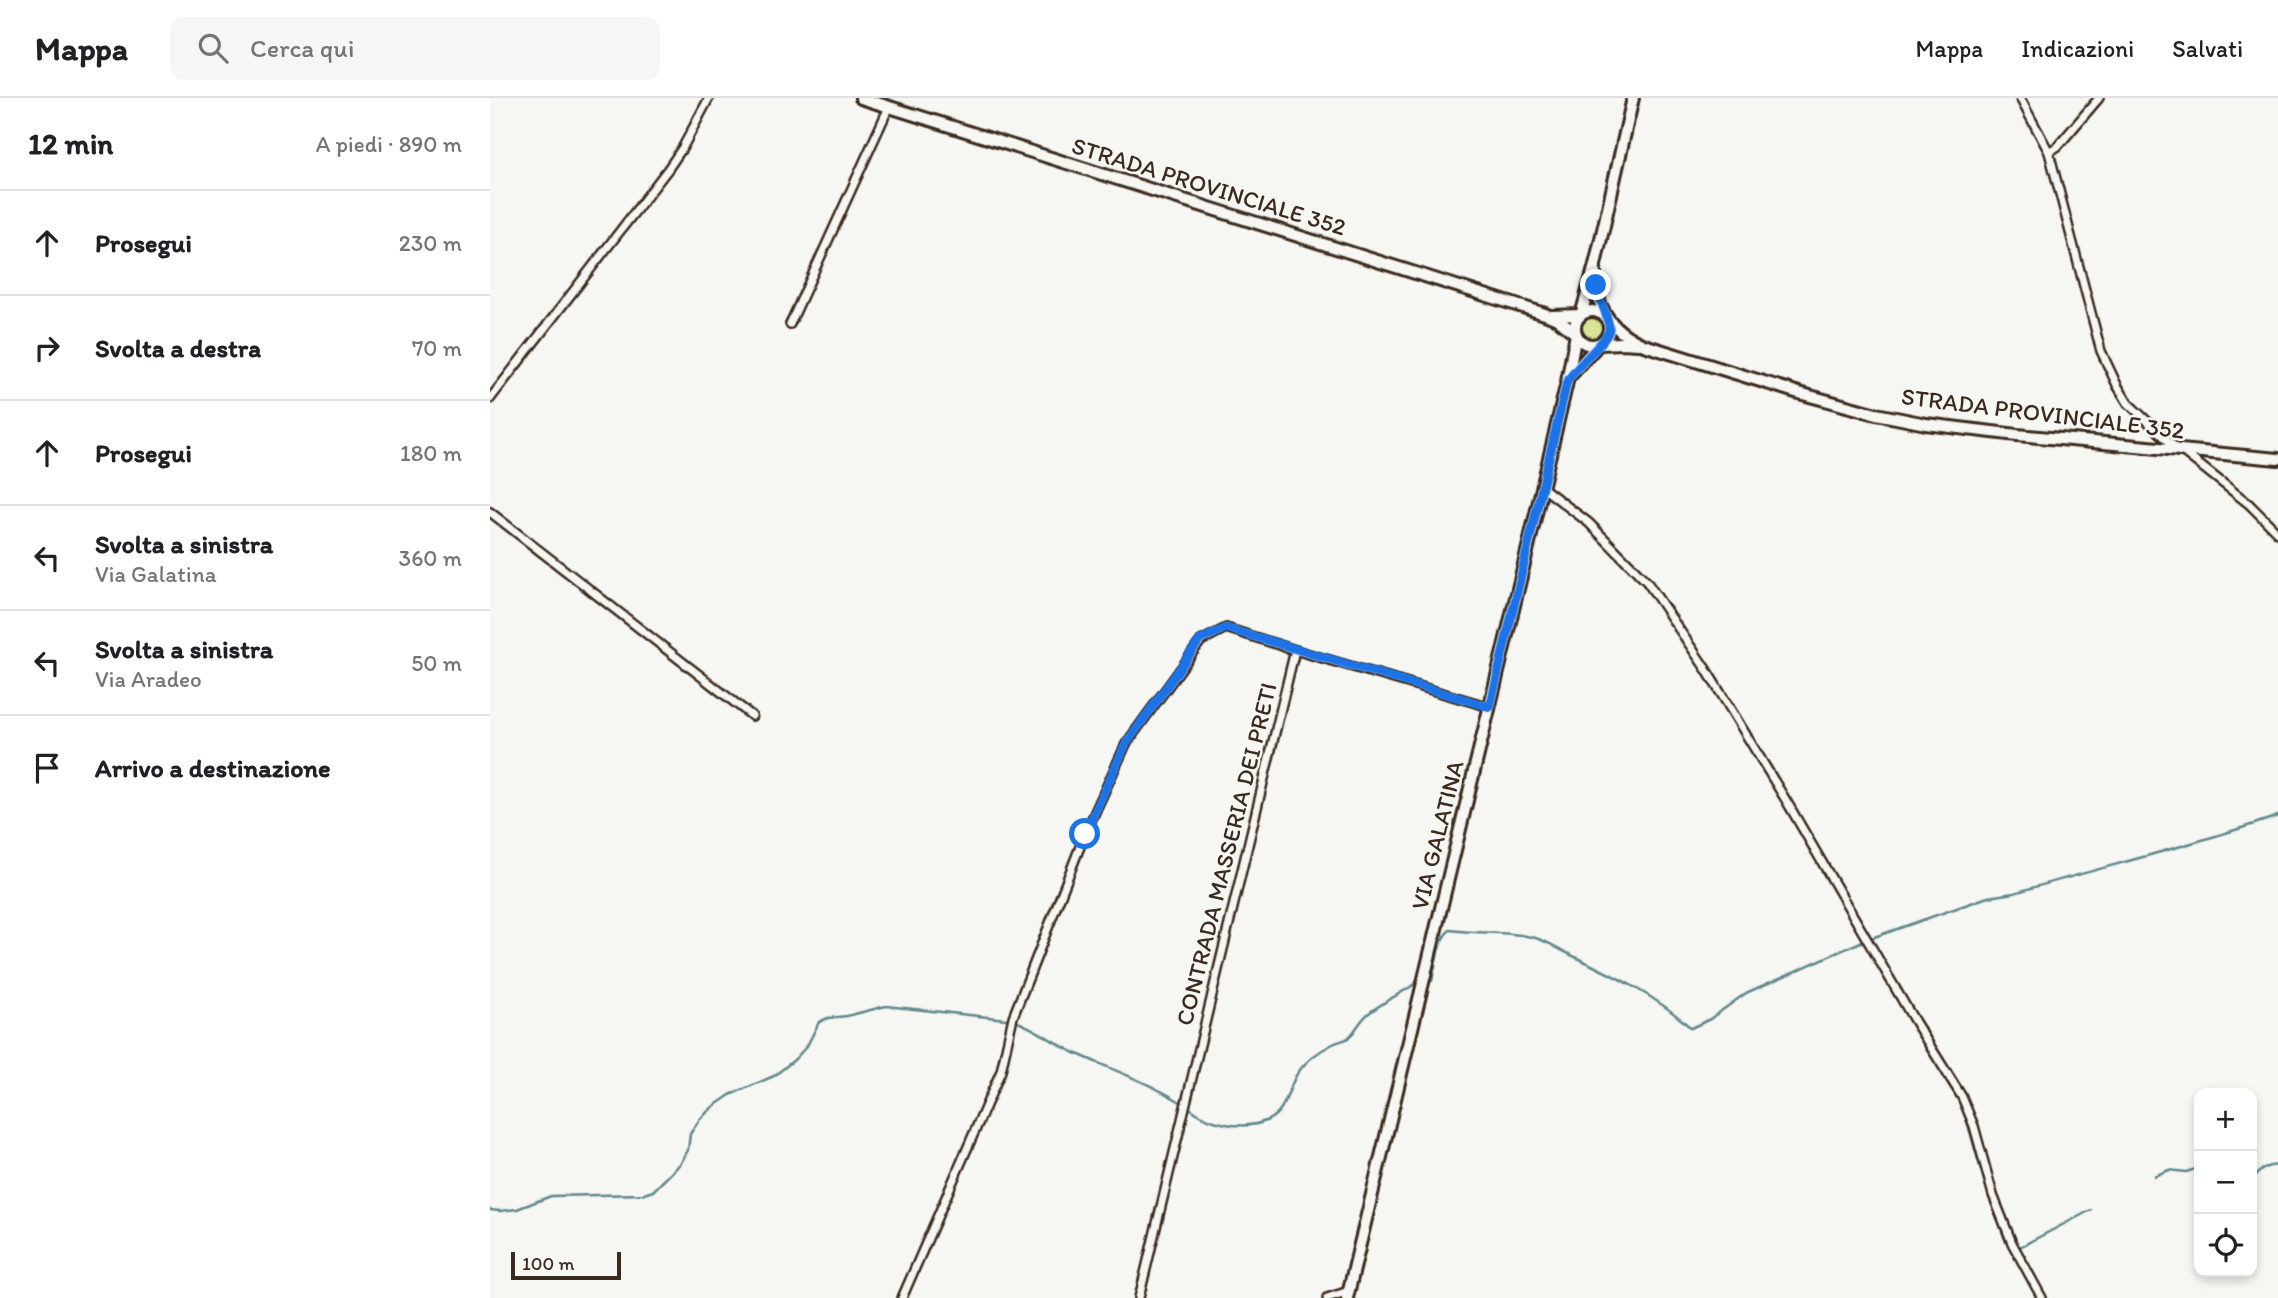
<!DOCTYPE html>
<html lang="it">
<head>
<meta charset="utf-8">
<style>
  :root { --surface:#fff; --page:#f6f6f6; --text:#202124; --muted:#757577; --line:#e0e0e0 }
  body { margin:0; font-family:Itim,sans-serif; background:var(--page); color:var(--text) }
  .controls { position:absolute; right:21px; bottom:21px; display:grid; overflow:hidden; border-radius:14px; box-shadow:0 4px 10px #0003 }
  .controls button { width:63px; height:63px; display:grid; place-items:center; padding:0; border:0; border-bottom:2px solid var(--line); background:var(--surface); color:var(--text); font:35px sans-serif }
  .scale { position:absolute; left:21px; bottom:18px; width:110px; box-sizing:border-box; padding-left:7px; border:4px solid #3b2a1e; border-top:0; font-size:19px; line-height:24px; white-space:nowrap; color:#3b2a1e; -webkit-text-stroke:5px #f6f6f2; paint-order:stroke }
  .stop { position:absolute; width:21px; height:21px; margin:-16px; border:5px solid #1a73e8; border-radius:50%; background:#fff }
  .stop.end { background:#1a73e8; border-color:#fff; box-shadow:0 2px 7px #0008 }
  .list { margin:0; padding:0; list-style:none }
  h2 { display:flex; justify-content:space-between; align-items:center; height:91px; margin:0; padding:0 28px; font-size:30px }
  h2 small { font-size:23px; font-weight:400; color:var(--muted) }
  .list li { display:grid; grid-template-columns:46px 1fr auto; gap:21px; align-items:center; box-sizing:border-box; height:105px; padding:0 28px; border-top:2px solid var(--line) }
  .list b { display:block; font-size:26px; white-space:nowrap }
  .list p { margin:0; font-size:23px; white-space:nowrap; color:var(--muted) }
  .list em { font-size:23px; font-style:normal; color:var(--muted) }
  .icon { flex:none; width:38px; height:38px; fill:none; stroke:currentColor; stroke-width:2; stroke-linecap:round; stroke-linejoin:round }
  .map { position:relative; flex:none; width:1788px; height:1200px; overflow:hidden }
  header { display:flex; align-items:center; gap:42px; box-sizing:border-box; height:98px; padding:0 35px; background:var(--surface); border-bottom:2px solid var(--line) }
  header strong { font-size:33px }
  nav { display:flex; gap:38px; margin-inline-start:auto; font-size:24px }
  .search { width:490px; height:63px; background:var(--page); display:flex; align-items:center; gap:18px; box-sizing:border-box; padding:0 24px; border-radius:14px; color:var(--muted); font-size:26px }
  main { display:flex }
  aside { flex:1; background:var(--surface) }
  .map>svg:first-child { display:block }
  .green { fill:#d7e396; stroke:#89865a; stroke-width:2 }
  .lines { fill:none; stroke-linecap:round; stroke-linejoin:round }
  .stream { stroke:#60888d; stroke-width:2.5 }
  .street-casing { stroke:#3b2a1e; stroke-width:12 }
  .secondary-casing { stroke:#3b2a1e; stroke-width:16 }
  .street { stroke:#f6f6f2; stroke-width:7 }
  .secondary { stroke:#f6f6f2; stroke-width:10 }
  .route { stroke:#1a73e8; stroke-width:9 }
  .labels { text-anchor:middle; dominant-baseline:central; stroke-width:5; stroke-linejoin:round; paint-order:stroke }
  .street-label { font-size:24px; fill:#3b2a1e; stroke:#f6f6f2 }
</style>
</head>
<body>
<header>
<strong>Mappa</strong>
<div class="search"><svg class="icon" aria-label="search" viewBox="0 0 24 24"><circle cx="10" cy="10" r="6"/><path d="M15 15l6 6"/></svg>Cerca qui</div>
<nav><a>Mappa</a><a>Indicazioni</a><a>Salvati</a></nav>
</header>
<main>
<aside>
<h2>12 min<small>A piedi · 890 m</small></h2>
<ul class="list">
<li><svg class="icon" aria-label="ahead" viewBox="0 0 24 24"><path d="M12 20V5M6 11l6-6 6 6"/></svg><div><b>Prosegui</b></div><em>230 m</em></li>
<li><svg class="icon" aria-label="right" viewBox="0 0 24 24"><path d="M7 20v-9h11M14 6l5 5-5 5"/></svg><div><b>Svolta a destra</b></div><em>70 m</em></li>
<li><svg class="icon" aria-label="ahead" viewBox="0 0 24 24"><path d="M12 20V5M6 11l6-6 6 6"/></svg><div><b>Prosegui</b></div><em>180 m</em></li>
<li><svg class="icon" aria-label="left" viewBox="0 0 24 24"><path d="M17 20v-9H6M10 6l-5 5 5 5"/></svg><div><b>Svolta a sinistra</b><p>Via Galatina</p></div><em>360 m</em></li>
<li><svg class="icon" aria-label="left" viewBox="0 0 24 24"><path d="M17 20v-9H6M10 6l-5 5 5 5"/></svg><div><b>Svolta a sinistra</b><p>Via Aradeo</p></div><em>50 m</em></li>
<li><svg class="icon" aria-label="arrive" viewBox="0 0 24 24"><path d="M6 21V4h12l-3 4 3 4H6"/></svg><div><b>Arrivo a destinazione</b></div></li>
</ul>
</aside>
<div class="map">
<svg width="1788" height="1200" viewBox="0 0 1788 1200">
  <rect width="100%" height="100%" fill="#f6f6f2"/>
  <filter id="ink" filterUnits="userSpaceOnUse"><feTurbulence type="fractalNoise" baseFrequency=".0143" numOctaves="2"/><feDisplacementMap in="SourceGraphic" scale="14" xChannelSelector="R" yChannelSelector="G"/><feConvolveMatrix kernelMatrix="1 2 1 2 8 2 1 2 1" color-interpolation-filters="sRGB"/></filter>
  <g filter="url(#ink)">
    <circle class="green" cx="1102" cy="230" r="14"/>
    <g class="lines">
      <g class="stream">
        <path d="M936,884L942,883C946,867 947,842 960,832C987,836 1016,833 1042,839C1056,842 1068,851 1081,857C1123,877 1167,898 1201,930L1220,921L1256,895L1373,843L1498,799L1524,795C1612,769 1702,748 1788,718"/>
        <path d="M525,923C546,930 564,945 583,954C620,971 658,984 692,1005"/>
        <path d="M1439,940L1471,991"/>
        <path d="M1465,993L1473,1012"/>
        <path d="M701,1011C720,1026 754,1033 778,1022C798,1012 797,989 809,973C817,962 831,952 843,946C848,943 854,943 858,940C866,933 870,922 879,915C893,904 910,896 925,886L929,885"/>
        <path d="M1476,1020L1495,1086L1516,1144"/>
        <path d="M1664,1078L1679,1072L1696,1074L1709,1070"/>
        <path d="M1762,1081C1769,1074 1777,1065 1788,1068"/>
        <path d="M0,1112L10,1113L27,1111L61,1098L154,1096L163,1093L191,1065L198,1052L200,1036L210,1021L224,1008L240,997L284,978L304,962L317,948L329,924L338,920L357,918L396,908L516,921"/>
        <path d="M1519,1149L1547,1200"/>
        <path d="M1528,1150L1601,1112"/>
      </g>
      <defs>
        <g id="street">
          <path d="M1530,0L1559,54L1611,253L1627,287L1638,305L1687,351"/>
          <path d="M1559,54L1568,48L1609,0"/>
          <path d="M300,226L399,9"/>
          <path d="M0,301L178,71L193,49L219,0"/>
          <path d="M1692,353L1759,406L1788,435"/>
          <path d="M1052,389L1099,425L1157,484L1216,571L1297,704L1425,924L1472,999L1484,1028L1503,1097L1522,1145L1552,1200"/>
          <path d="M0,414L262,618"/>
          <path d="M805,552L1000,609"/>
          <path d="M412,1200L511,973L523,919L595,736L636,646L711,543L736,530L805,552L649,1200"/>
          <path d="M837,1200L859,1193"/>
        </g>
        <g id="secondary">
          <path d="M371,0L1055,216L1067,221L1086,236L1077,284L1041,437L857,1200"/>
          <path d="M1105,167C1103,206 1118,232 1154,247L1309,295L1386,316L1436,326L1527,337L1788,361"/>
          <circle cx="1102" cy="230" r="17"/>
          <path d="M1062,218L1091,217L1105,167L1143,0"/>
          <path d="M1080,278L1109,246L1132,245L1148,246"/>
        </g>
      </defs>
      <use href="#street" class="street-casing"/>
      <use href="#secondary" class="secondary-casing"/>
      <use href="#street" class="street"/>
      <use href="#secondary" class="secondary"/>
    </g>
  </g>
  <g class="lines" filter="url(#ink)">
    <path class="route" d="M595,736L636,646L710,542L736,530L1000,609L1077,284C1085,268 1119,242 1119,231C1120,222 1108,198 1106,187"/>
  </g>
  <g class="labels">
    <g class="street-label">
      <text transform="translate(719 88) rotate(17)">STRADA PROVINCIALE 352</text>
      <text transform="translate(1553 315) rotate(7)">STRADA PROVINCIALE 352</text>
      <text transform="translate(947 737) rotate(-76)">VIA GALATINA</text>
      <text transform="translate(736 756) rotate(-76)">CONTRADA MASSERIA DEI PRETI</text>
    </g>
  </g>
</svg>
<div class="controls">
<button>+</button>
<button>−</button>
<button><svg class="icon" aria-label="locate" viewBox="0 0 24 24"><circle cx="12" cy="12" r="6"/><path d="M12 2v4M12 18v4M2 12h4M18 12h4"/></svg></button>
</div>
<div class="scale">100 m</div>
<div class="stop" style="left:595px;top:736px"></div>
<div class="stop end" style="left:1106px;top:187px"></div>
</div>
</main>
</body>
</html>
